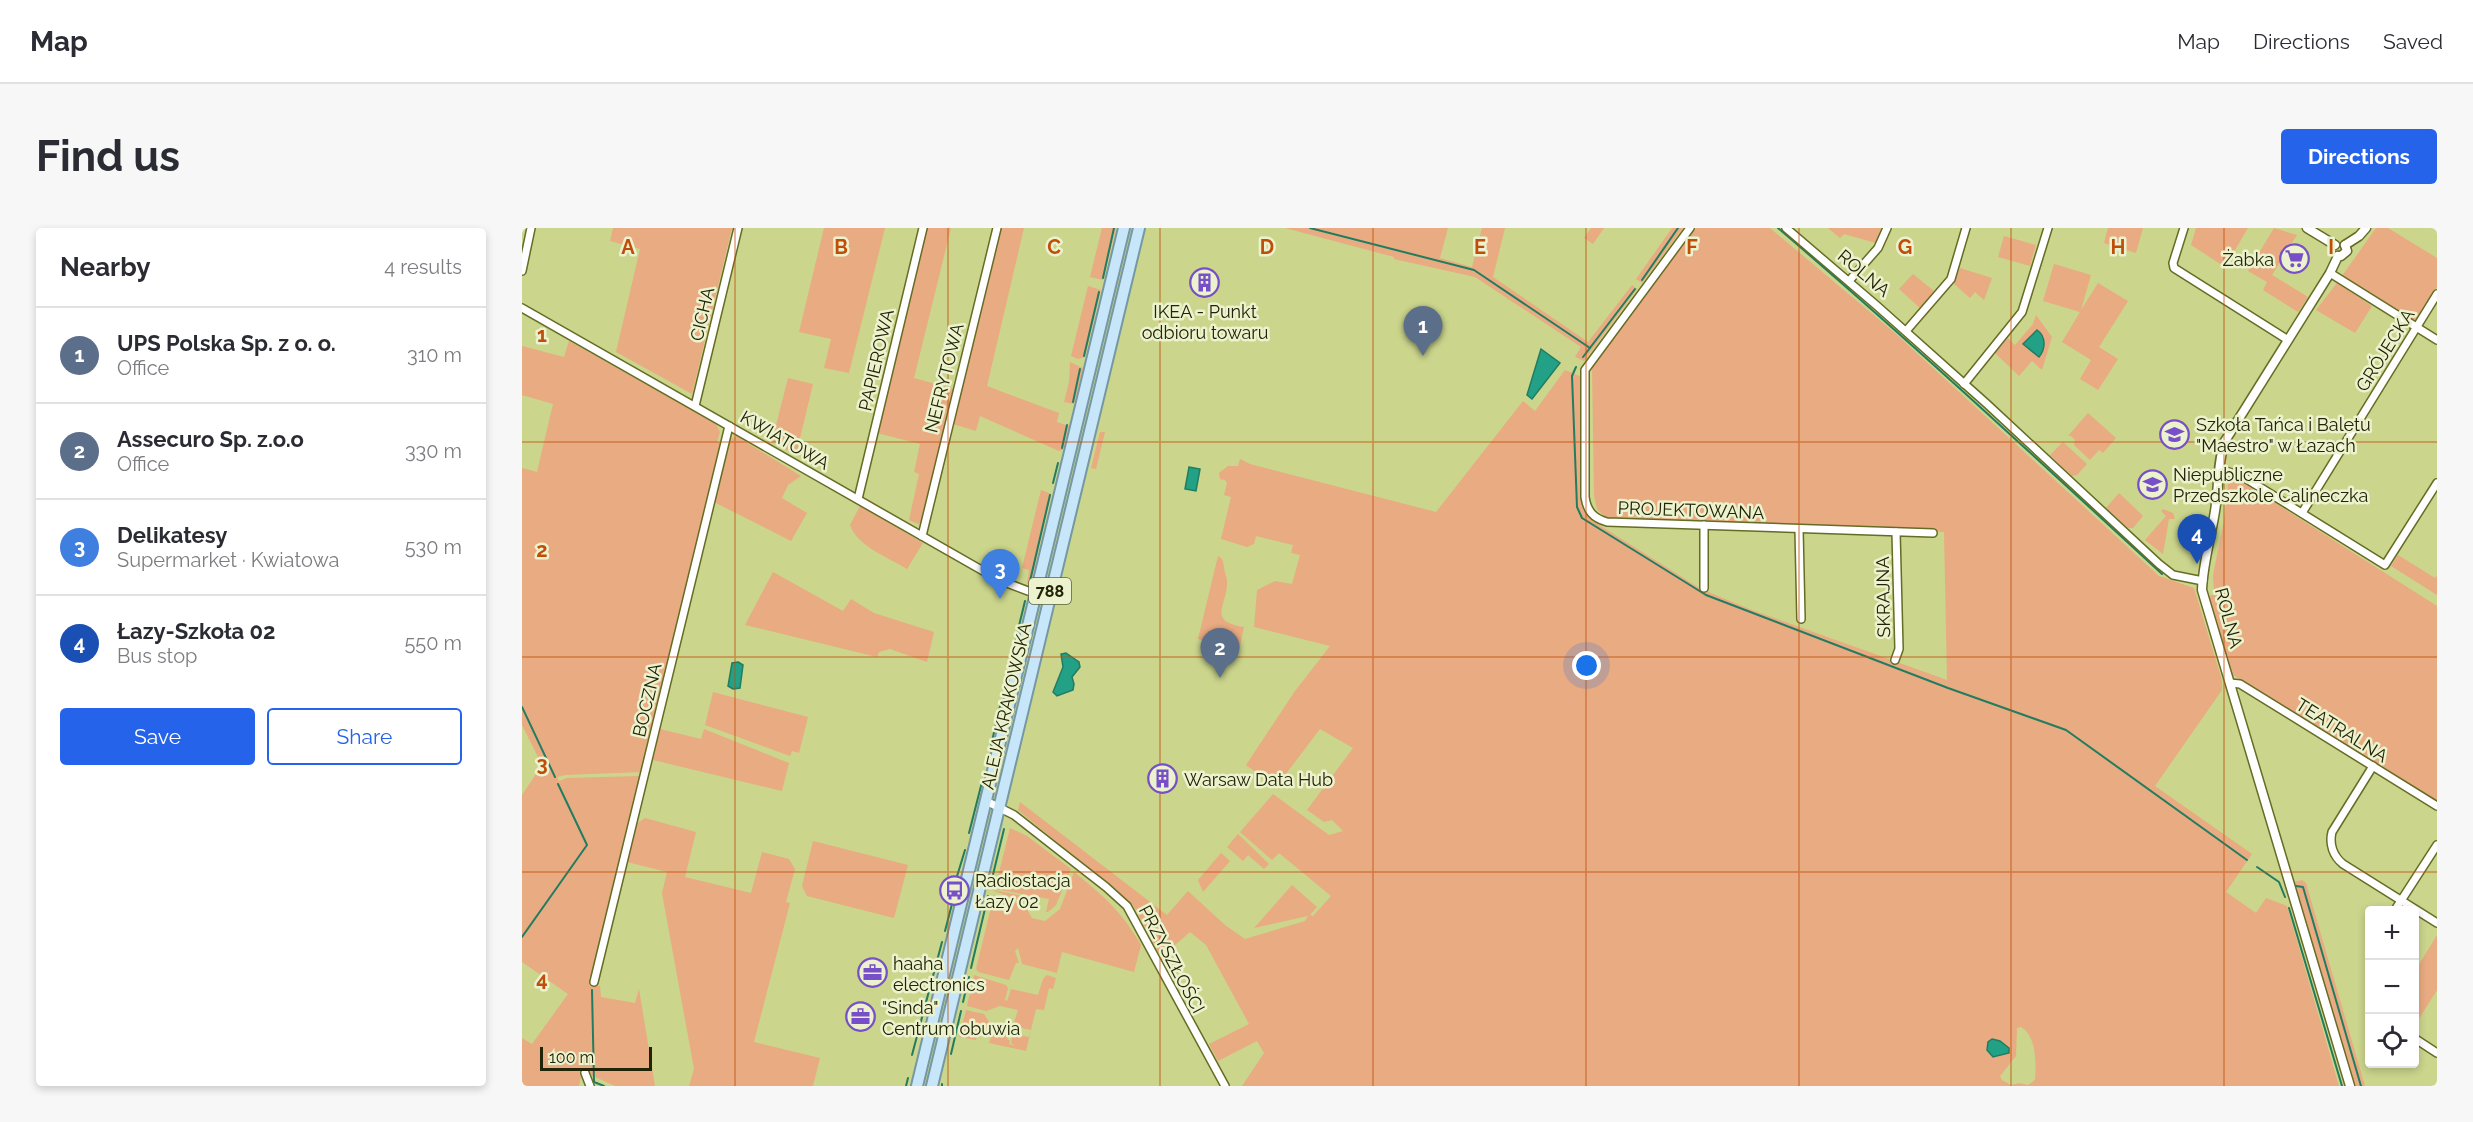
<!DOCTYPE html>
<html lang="en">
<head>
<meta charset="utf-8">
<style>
  :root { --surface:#fff; --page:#f7f7f7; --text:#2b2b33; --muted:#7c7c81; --line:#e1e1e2; --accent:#2563eb }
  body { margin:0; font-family:Raleway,sans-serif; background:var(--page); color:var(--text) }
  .controls { position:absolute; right:18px; bottom:18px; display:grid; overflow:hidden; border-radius:6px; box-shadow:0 3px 9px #0003 }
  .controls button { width:54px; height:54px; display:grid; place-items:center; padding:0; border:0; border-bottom:2px solid var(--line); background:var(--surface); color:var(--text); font:30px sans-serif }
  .scale { position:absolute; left:18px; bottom:15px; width:112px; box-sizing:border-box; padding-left:6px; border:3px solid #212406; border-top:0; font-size:16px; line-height:21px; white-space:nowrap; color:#212406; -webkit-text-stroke:4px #ecf2ce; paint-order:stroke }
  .you { position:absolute; left:1065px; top:438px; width:21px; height:21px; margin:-15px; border:4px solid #fff; border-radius:50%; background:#1a73e8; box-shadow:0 0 0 9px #1a73e833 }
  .badge { display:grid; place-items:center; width:39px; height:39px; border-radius:50%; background:var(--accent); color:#fff; font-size:20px; font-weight:700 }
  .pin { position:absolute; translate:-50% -50px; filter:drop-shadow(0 2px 3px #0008) }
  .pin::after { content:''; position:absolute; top:32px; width:21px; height:18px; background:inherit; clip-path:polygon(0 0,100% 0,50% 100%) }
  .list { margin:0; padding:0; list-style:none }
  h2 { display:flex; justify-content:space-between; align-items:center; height:78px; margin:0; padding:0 24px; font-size:26px }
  h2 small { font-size:20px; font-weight:400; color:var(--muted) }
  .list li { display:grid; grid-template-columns:39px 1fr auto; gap:18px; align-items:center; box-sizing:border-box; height:96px; padding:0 24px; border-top:2px solid var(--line) }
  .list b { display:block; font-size:22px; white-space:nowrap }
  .list p { margin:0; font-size:20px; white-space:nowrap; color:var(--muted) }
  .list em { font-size:20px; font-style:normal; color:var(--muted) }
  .actions { display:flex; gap:12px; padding:18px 24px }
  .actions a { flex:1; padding:14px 0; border:2px solid var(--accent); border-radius:6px; text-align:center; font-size:21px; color:var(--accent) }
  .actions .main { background:var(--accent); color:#fff }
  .icon { flex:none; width:33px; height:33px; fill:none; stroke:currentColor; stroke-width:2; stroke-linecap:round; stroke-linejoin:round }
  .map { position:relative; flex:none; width:1915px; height:858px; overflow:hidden; border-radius:6px }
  header { display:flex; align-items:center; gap:36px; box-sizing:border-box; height:84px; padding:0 30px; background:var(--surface); border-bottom:2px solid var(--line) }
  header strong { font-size:28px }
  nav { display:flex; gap:33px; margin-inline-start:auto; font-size:21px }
  .intro { display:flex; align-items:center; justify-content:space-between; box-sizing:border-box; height:144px; padding:0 36px }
  h1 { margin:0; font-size:42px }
  .button { padding:15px 27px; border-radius:6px; background:var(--accent); color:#fff; font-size:21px; font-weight:700 }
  main { display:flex; gap:36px; padding:0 36px }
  aside { flex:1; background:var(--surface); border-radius:6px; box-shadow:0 3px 9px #0003 }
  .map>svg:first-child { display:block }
  .green { fill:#e9ab81; fill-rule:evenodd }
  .water { fill:#22a187; stroke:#227c60; stroke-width:1.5 }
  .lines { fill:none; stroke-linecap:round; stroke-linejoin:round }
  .stream { stroke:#227c60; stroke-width:2 }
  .minor-casing { stroke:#656c24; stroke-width:10 }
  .tertiary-casing { stroke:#656c24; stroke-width:11 }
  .primary-casing { stroke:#7598a2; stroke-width:14 }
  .minor { stroke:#fff; stroke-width:7 }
  .tertiary { stroke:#fff; stroke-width:8 }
  .primary { stroke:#c7e6fa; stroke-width:10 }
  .grid { fill:none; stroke:#c04e0b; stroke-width:1.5; stroke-opacity:0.55 }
  .labels { text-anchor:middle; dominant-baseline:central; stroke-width:5; stroke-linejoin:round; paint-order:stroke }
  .shield { fill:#ecf2ce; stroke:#5e6242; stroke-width:1.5 }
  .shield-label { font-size:16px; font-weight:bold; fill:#212406 }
  .poi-label { font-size:18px; fill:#212406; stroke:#ecf2ce; text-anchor:start }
  .street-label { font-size:18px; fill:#212406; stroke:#ecf2ce }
  .grid-label { font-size:20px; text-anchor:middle; font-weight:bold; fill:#c04e0b; stroke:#ecf2ce; stroke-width:5; stroke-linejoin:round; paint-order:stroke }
</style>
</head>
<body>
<header>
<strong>Map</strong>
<nav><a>Map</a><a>Directions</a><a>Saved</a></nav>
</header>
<div class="intro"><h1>Find us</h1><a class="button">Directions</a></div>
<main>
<aside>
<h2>Nearby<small>4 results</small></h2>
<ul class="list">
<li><span class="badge" style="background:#5c6f8a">1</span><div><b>UPS Polska Sp. z o. o.</b><p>Office</p></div><em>310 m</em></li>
<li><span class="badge" style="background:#5c6f8a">2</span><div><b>Assecuro Sp. z.o.o</b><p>Office</p></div><em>330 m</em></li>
<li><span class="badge" style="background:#3f7fe0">3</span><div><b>Delikatesy</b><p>Supermarket · Kwiatowa</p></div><em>530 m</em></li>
<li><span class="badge" style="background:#1a4fb4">4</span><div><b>Łazy-Szkoła 02</b><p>Bus stop</p></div><em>550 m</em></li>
</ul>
<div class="actions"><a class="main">Save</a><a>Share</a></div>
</aside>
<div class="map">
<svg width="1915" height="858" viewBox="0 0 1915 858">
  <rect width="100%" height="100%" fill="#cbd58c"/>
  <g class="green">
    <path d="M91,0H210L170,166L94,124L118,21L88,13Z"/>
    <path d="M302,0H363L327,145L302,140L309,111L277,104Z"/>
    <path d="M405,0H429L392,150L432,161L400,294L396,296L387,292L397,246L392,244L398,216L355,205L341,266L336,263L370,142Z"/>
    <path d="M478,0H502L465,158L537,185L535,194L547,198L541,222L537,223L458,188L454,203L431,196Z"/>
    <path d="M580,0H594L581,52L568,49Z"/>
    <path d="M763,0H926L918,30L950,39L960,0H983L971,49L1066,114L1110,57L1115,61L1062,133L1053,129L1059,119L953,49L872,31V29Z"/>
    <path d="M1069,0H1082L1071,16L1062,10Z"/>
    <path d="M1150,0H1161L1120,55L1114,51Z"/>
    <path d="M1174,0H1248L1373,105L1637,348L1672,360L1700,452V462L1633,558L1730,626L1704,664L1734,685L1744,670L1765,678L1817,858H720L742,825L735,813L696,833L687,816L727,796L684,717L668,704L639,729L611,677L496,582L498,574L645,687L666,663L703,697L723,711L783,693L786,688L732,700L770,657L795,679L788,687L791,688L809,668L757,625L750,632L718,604L751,566L807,607L821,603L810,592L802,594L785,582L831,520L798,501L754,559L724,537L773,463L808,418L732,399L735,362L753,353L770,356L778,327L769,325L771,317L734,308L732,316L725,319L699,311L709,269L702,267L705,255L703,252L698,251L697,245L706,238H716L718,231L728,236L914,284L1001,173L1013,183L1043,142L1060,149V275L1061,282L1071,293L1179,361L1230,382L1425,452L1422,304L1084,290L1075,281L1072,268L1070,138ZM1499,799C1515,808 1514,836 1513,852L1506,857L1497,855L1489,857L1480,852L1478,848L1494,828L1495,800Z"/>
    <path d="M1306,0H1359L1354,15L1322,6L1318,10Z"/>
    <path d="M1586,0H1621L1614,25L1582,15Z"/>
    <path d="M1674,0H1726L1703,39L1669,17Z"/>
    <path d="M1752,0L1775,7L1750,47L1786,69L1776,84L1741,62L1745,54L1726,43Z"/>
    <path d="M1854,0H1866L1915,30V59L1893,94L1820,48Z"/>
    <path d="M1482,8L1514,17L1508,38L1476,29Z"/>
    <path d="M1532,36L1569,47L1559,82L1576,55L1606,73L1577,119L1596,131L1576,162L1558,151L1569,132L1540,114L1558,84L1521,73Z"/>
    <path d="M1438,40L1470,50L1462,72L1453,64L1448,70L1432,56Z"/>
    <path d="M1391,46L1412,63L1398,80L1377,61Z"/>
    <path d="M1815,55L1850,78L1833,105L1794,82Z"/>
    <path d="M566,58L579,62L563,129L556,131L549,128Z"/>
    <path d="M1514,87L1530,109L1520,142L1510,133L1497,148L1473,125L1486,110L1493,117L1511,96Z"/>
    <path d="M47,113L194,196L198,204L195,214L199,215L121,544L43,547L35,549L37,553L45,550L118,548L71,746L67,750L68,757L78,758L79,769L113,775L117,761L133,858H93L60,843L57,858H0V810L10,816L46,766L0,734V567L20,537L0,497V240L15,244L31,176L0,167V118L42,129Z"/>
    <path d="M548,134L561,140L552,176L542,174L547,154Z"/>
    <path d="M266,150L291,156L274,227L250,213Z"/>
    <path d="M1566,185L1594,210L1581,225L1577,222L1568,232L1552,217L1553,212L1549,208H1546Z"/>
    <path d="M578,204H583L574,241L569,240Z"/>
    <path d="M214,208L279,248L266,257L260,270L285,285L269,313L192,274L209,211Z"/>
    <path d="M1541,214L1565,236L1555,247L1550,248L1528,227Z"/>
    <path d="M1707,249H1712L1915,378V575L1708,445L1685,368L1692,367L1691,347L1702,292Z"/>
    <path d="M519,262L529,266L510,351L508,357L505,356L507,342L500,340Z"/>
    <path d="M1597,265L1621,288L1611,300H1606L1584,280Z"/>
    <path d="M338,278L401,315L385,341C366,329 336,319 328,297Z"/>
    <path d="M1641,281L1651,285L1653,291H1647L1641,326L1623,312L1644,288L1639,283Z"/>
    <path d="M1876,327L1913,350L1915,347V367L1869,338Z"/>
    <path d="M696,328C701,331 701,333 702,339C702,344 705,349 705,353C706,377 684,393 722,399L717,422L676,411Z"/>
    <path d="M251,344L321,383L329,371L352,385L412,404L405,434L368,421L357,424L355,429L223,397Z"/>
    <path d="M191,464L286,489L277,525L270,523L268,528L183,497Z"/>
    <path d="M138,501L179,511L182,501L267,535L260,563L131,532Z"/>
    <path d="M123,590L174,604L163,649L229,665L240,624L267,631L273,641L264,674L268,675L232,814L298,830L291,858H167L172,841L140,665L145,644L105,634L114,596Z"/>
    <path d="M488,600L505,608L549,641L534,677L526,684H524L527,671L473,661Z"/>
    <path d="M716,606L747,636L742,641L726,627L721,633L705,619Z"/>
    <path d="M291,613L386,637L372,690L285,668L280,658Z"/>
    <path d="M699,625L708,633L681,664L676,652Z"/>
    <path d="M552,644C583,669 599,683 619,717L612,744L540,724L535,745L500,736L496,720L493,723L497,735H494L487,752L456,744L454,741L472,667L503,678L510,690L523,693L538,681Z"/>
    <path d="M1780,652L1784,655L1843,858H1832L1772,654Z"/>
    <path d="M473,662L514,671L512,677L472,663Z"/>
    <path d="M1915,707V762L1893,797V743Z"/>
    <path d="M452,747L484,757L486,760L483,772L485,773L489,761L516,767L521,751L525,747L534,750L531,761L527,760L522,782L514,781L504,823L467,815L471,802L489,805L485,812H488L487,816L493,818L489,815L491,806L507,809L509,802L491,798L496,782L478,778L464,783L445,778Z"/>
    <path d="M444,782L462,786L467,794L468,801L460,799L458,809L455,808L454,812L437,809Z"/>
  </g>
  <g class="water">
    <path d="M1515,102C1524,108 1524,121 1517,129L1501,116Z"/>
    <path d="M1019,121L1038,135L1010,171L1005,167Z"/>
    <path d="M667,239L678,241L674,263L663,261Z"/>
    <path d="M544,425L557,434L558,439L550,449L552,456L551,462L535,468L531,464L541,439L539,426Z"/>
    <path d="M216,434L221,437L218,460L211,461L206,458L210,435Z"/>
    <path d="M1470,811L1478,813L1487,820V825L1471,829L1465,822L1466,814Z"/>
  </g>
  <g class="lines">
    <g class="stream">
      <path d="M788,0L952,42L1068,120"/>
      <path d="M1256,0C1387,112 1513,229 1640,346"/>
      <path d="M581,50L592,0"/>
      <path d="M1120,52L1156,0"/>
      <path d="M562,128L577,64"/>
      <path d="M1061,129L1113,61"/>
      <path d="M1054,139L1050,148L1055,279L1060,290L1184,367L1426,460L1544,502L1725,632"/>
      <path d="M551,174L558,141"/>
      <path d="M540,220L545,197"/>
      <path d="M531,255L536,235"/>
      <path d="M508,353L528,267"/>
      <path d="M484,451L503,373"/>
      <path d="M0,479L33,549"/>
      <path d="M468,522L479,474"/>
      <path d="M447,605L460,554"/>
      <path d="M1735,639L1757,654L1763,669"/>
      <path d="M1774,658L1781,659L1839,858"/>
      <path d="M468,659L482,601"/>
      <path d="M1767,680L1820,858"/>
      <path d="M423,703L430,676L429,668L443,622"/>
      <path d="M0,709L65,617L36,556"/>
      <path d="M449,740L466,668"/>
      <path d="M70,762L72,854L82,858"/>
      <path d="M441,774L447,749"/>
      <path d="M429,826L439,783"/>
      <path d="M390,827L420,714"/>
      <path d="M384,858L386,850"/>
      <path d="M420,858V856"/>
    </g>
    <defs>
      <g id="minor">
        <path d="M1168,0L1063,142V269C1065,283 1071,290 1085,294L1411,305"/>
        <path d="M1264,0L1354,77L1465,176L1637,336L1651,347L1681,353"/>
        <path d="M1662,0L1651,35L1652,40L1766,112"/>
        <path d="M0,43L9,0"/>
        <path d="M1808,45L1915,112"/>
        <path d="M1327,53L1356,20L1365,0"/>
        <path d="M0,80L477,352L514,366"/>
        <path d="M1384,103L1429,51L1444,0"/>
        <path d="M1442,156L1500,84L1526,0"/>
        <path d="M173,178L216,0"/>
        <path d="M1698,241L1723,250L1863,337L1915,255"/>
        <path d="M336,271L401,0"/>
        <path d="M1780,285L1915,66"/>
        <path d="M1182,297V360"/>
        <path d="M1277,301L1279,391"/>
        <path d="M400,308L475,0"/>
        <path d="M1373,432L1377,421L1374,304"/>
        <path d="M1708,455L1718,456L1915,578"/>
        <path d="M1851,538L1810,604C1807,616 1811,628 1821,636L1915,695"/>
        <path d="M464,573L492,587L584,659L605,678L703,858"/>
        <path d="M1873,682L1915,617"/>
        <path d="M72,754L207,198"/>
        <path d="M1892,810L1915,825"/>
        <path d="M63,845L68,858"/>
      </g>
      <g id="tertiary">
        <path d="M1785,0L1813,17"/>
        <path d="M1823,17L1837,8L1844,0"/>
        <path d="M1816,28L1808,45L1703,213C1695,235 1697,260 1693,283C1689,309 1681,335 1680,362L1828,858"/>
        <path d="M1816,28H1819L1825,23L1823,17"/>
      </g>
      <g id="primary">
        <path d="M395,858L602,0"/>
        <path d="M410,858L617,0"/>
      </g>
    </defs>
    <use href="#minor" class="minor-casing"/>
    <use href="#tertiary" class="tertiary-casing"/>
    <use href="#primary" class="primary-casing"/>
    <use href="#minor" class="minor"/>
    <use href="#tertiary" class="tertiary"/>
    <use href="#primary" class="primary"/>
  </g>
  <path class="grid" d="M213,0V858M426,0V858M638,0V858M851,0V858M1064,0V858M1277,0V858M1489,0V858M1702,0V858M0,214H1915M0,429H1915M0,644H1915"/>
  <defs>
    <symbol id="supermarket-ring" viewBox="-11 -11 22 22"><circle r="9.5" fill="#ecf2ce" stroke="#774fc8" stroke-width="1.5"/><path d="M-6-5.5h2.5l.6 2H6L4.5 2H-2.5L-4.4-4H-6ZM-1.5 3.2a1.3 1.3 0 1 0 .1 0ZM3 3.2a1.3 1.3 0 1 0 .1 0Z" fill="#774fc8"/></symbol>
    <symbol id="building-ring" viewBox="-11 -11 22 22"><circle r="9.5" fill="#ecf2ce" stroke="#774fc8" stroke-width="1.5"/><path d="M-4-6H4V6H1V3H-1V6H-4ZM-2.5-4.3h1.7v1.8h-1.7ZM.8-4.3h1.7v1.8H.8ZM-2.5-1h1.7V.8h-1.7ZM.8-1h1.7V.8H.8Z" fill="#774fc8"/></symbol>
    <symbol id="school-ring" viewBox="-11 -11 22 22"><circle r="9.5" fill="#ecf2ce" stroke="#774fc8" stroke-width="1.5"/><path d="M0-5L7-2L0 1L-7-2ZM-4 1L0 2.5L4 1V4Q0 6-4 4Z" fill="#774fc8"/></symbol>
    <symbol id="bus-ring" viewBox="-11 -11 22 22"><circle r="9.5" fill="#ecf2ce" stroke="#774fc8" stroke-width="1.5"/><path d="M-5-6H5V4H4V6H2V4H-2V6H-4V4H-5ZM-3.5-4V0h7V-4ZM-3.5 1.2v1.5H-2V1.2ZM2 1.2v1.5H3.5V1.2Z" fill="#774fc8"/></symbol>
    <symbol id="office-ring" viewBox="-11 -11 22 22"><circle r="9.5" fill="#ecf2ce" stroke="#774fc8" stroke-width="1.5"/><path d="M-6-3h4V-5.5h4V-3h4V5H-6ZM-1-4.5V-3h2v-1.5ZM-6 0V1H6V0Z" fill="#774fc8"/></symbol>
  </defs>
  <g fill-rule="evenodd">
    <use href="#supermarket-ring" x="1756" y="14" width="33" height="33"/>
    <use href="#building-ring" x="666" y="38" width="33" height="33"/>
    <use href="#school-ring" x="1636" y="190" width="33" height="33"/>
    <use href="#school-ring" x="1614" y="240" width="33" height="33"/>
    <use href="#building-ring" x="624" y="534" width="33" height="33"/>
    <use href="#bus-ring" x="416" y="646" width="33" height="33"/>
    <use href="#office-ring" x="334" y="728" width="33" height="33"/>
    <use href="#office-ring" x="322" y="772" width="33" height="33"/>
  </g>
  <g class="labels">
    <rect class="shield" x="507" y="350" width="42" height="26" rx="4.5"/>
    <g class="shield-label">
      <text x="528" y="363">788</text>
    </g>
    <g class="poi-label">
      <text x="1752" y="31" text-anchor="end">Żabka</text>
      <text x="683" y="83" text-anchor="middle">IKEA - Punkt<tspan x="683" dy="21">odbioru towaru</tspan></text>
      <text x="1674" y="196">Szkoła Tańca i Baletu<tspan x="1674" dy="21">"Maestro" w Łazach</tspan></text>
      <text x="1651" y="246">Niepubliczne<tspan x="1651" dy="21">Przedszkole Calineczka</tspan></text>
      <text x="662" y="551">Warsaw Data Hub</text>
      <text x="453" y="652">Radiostacja<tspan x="453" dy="21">Łazy 02</tspan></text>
      <text x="371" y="735">haaha<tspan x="371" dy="21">electronics</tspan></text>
      <text x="360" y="779">"Sinda"<tspan x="360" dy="21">Centrum obuwia</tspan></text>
    </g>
    <g class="street-label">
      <text transform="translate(1342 45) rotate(40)">ROLNA</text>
      <text transform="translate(180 86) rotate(-77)">CICHA</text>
      <text transform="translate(1863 122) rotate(-58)">GRÓJECKA</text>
      <text transform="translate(354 132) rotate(-77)">PAPIEROWA</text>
      <text transform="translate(422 150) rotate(-76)">NEFRYTOWA</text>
      <text transform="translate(263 212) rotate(30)">KWIATOWA</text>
      <text transform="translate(1169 282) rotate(2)">PROJEKTOWANA</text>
      <text transform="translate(1361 369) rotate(-91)">SKRAJNA</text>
      <text transform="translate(1707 390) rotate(75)">ROLNA</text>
      <text transform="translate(125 472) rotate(-77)">BOCZNA</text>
      <text transform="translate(484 478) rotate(-77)">ALEJA KRAKOWSKA</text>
      <text transform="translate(1820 502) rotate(32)">TEATRALNA</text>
      <text transform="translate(650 731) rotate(62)">PRZYSZŁOŚCI</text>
    </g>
  </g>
  <g class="grid-label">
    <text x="106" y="26">A</text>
    <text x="319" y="26">B</text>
    <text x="532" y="26">C</text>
    <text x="745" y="26">D</text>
    <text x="958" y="26">E</text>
    <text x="1170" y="26">F</text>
    <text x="1383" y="26">G</text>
    <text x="1596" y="26">H</text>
    <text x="1809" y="26">I</text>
    <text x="20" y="114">1</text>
    <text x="20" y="329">2</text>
    <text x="20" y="543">3</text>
    <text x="20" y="758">4</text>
  </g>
</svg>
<div class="controls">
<button>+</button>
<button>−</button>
<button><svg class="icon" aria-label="locate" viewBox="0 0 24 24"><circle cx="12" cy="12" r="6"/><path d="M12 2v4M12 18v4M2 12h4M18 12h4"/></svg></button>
</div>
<div class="scale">100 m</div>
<div class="you"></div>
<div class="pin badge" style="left:901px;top:128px;background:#5c6f8a">1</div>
<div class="pin badge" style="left:698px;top:450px;background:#5c6f8a">2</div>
<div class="pin badge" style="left:478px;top:371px;background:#3f7fe0">3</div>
<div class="pin badge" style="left:1675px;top:336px;background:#1a4fb4">4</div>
</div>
</main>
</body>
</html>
